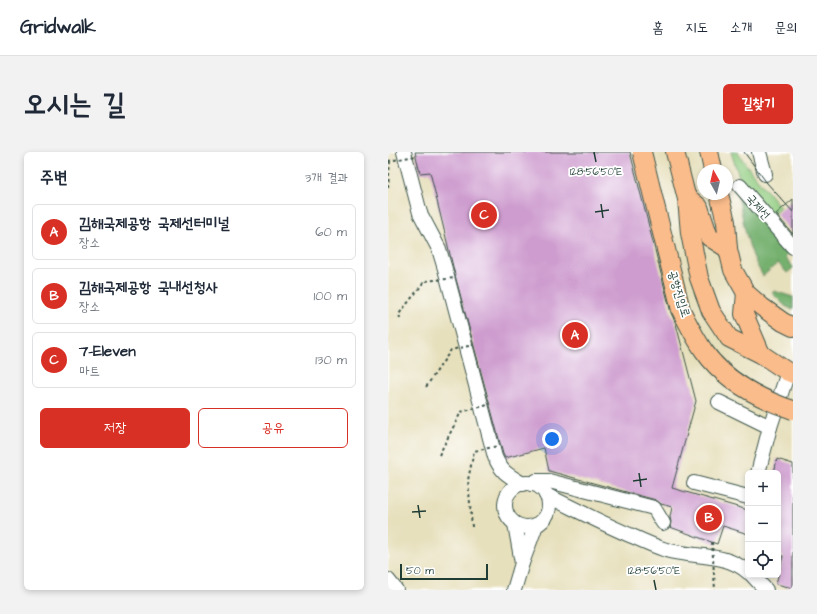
<!DOCTYPE html>
<html lang="ko">
<head>
<meta charset="utf-8">
<style>
  :root { --surface:#fff; --page:#f2f2f3; --text:#1f2937; --muted:#747a83; --line:#e0e1e3; --accent:#d93025 }
  body { margin:0; font-family:"Architects Daughter","Poor Story",sans-serif; background:var(--page); color:var(--text) }
  .controls { position:absolute; right:12px; bottom:12px; display:grid; overflow:hidden; border-radius:6px; box-shadow:0 2px 6px #0003 }
  .controls button { width:36px; height:36px; display:grid; place-items:center; padding:0; border:0; border-bottom:1px solid var(--line); background:var(--surface); color:var(--text); font:20px sans-serif }
  .compass { position:absolute; left:309px; top:12px; width:36px; height:36px; border-radius:50%; background:var(--surface); box-shadow:0 2px 6px #0003; rotate:352deg }
  .scale { position:absolute; left:12px; bottom:10px; width:88px; box-sizing:border-box; padding-left:4px; border:2px solid #1f3d34; border-top:0; font-size:11px; line-height:14px; white-space:nowrap; color:#1f3d34; -webkit-text-stroke:3px #fff; paint-order:stroke }
  .you { position:absolute; left:164px; top:287px; width:14px; height:14px; margin:-10px; border:3px solid #fff; border-radius:50%; background:#1a73e8; box-shadow:0 0 0 6px #1a73e833 }
  .badge { display:grid; place-items:center; width:26px; height:26px; border-radius:50%; background:var(--accent); color:#fff; font-size:13px; font-weight:700 }
  .pin { position:absolute; translate:-50% -50%; border:2px solid #fff; box-shadow:0 1px 4px #0006 }
  .list { margin:0; padding:0; list-style:none }
  h2 { display:flex; justify-content:space-between; align-items:center; height:52px; margin:0; padding:0 16px; font-size:17px }
  h2 small { font-size:13px; font-weight:400; color:var(--muted) }
  .list li { display:grid; grid-template-columns:26px 1fr auto; gap:12px; align-items:center; box-sizing:border-box; height:56px; margin:0 8px 8px; padding:0 8px; border:1px solid var(--line); border-radius:6px }
  .list b { display:block; font-size:15px; white-space:nowrap }
  .list p { margin:0; font-size:13px; white-space:nowrap; color:var(--muted) }
  .list em { font-size:13px; font-style:normal; color:var(--muted) }
  .actions { display:flex; gap:8px; padding:12px 16px }
  .actions a { flex:1; padding:9px 0; border:1px solid var(--accent); border-radius:6px; text-align:center; font-size:14px; color:var(--accent) }
  .actions .main { background:var(--accent); color:#fff }
  .icon { flex:none; width:22px; height:22px; fill:none; stroke:currentColor; stroke-width:2; stroke-linecap:round; stroke-linejoin:round }
  .map { position:relative; flex:none; width:405px; height:438px; overflow:hidden; border-radius:6px }
  header { display:flex; align-items:center; gap:24px; box-sizing:border-box; height:56px; padding:0 20px; background:var(--surface); border-bottom:1px solid var(--line) }
  header strong { font-size:19px }
  nav { display:flex; gap:22px; margin-inline-start:auto; font-size:14px }
  .intro { display:flex; align-items:center; justify-content:space-between; box-sizing:border-box; height:96px; padding:0 24px }
  h1 { margin:0; font-size:28px }
  .button { padding:10px 18px; border-radius:6px; background:var(--accent); color:#fff; font-size:14px; font-weight:700 }
  main { display:flex; gap:24px; padding:0 24px }
  aside { flex:1; background:var(--surface); border-radius:6px; box-shadow:0 2px 6px #0003 }
  .map>svg:first-child { display:block }
  .green { fill:#91cc80; stroke:#58845a }
  .forest { fill:#74b06e; stroke:#4a7651 }
  .building { fill:#ce9ccf }
  .lines { fill:none; stroke-linecap:round; stroke-linejoin:round }
  .minor-casing { stroke:#3d5549; stroke-width:16 }
  .major-casing { stroke:#3d5549; stroke-width:20 }
  .path { stroke:#3d5549; stroke-width:2; stroke-dasharray:3 3; stroke-linecap:butt }
  .minor { stroke:#fff; stroke-width:14 }
  .major { stroke:#fabc8b; stroke-width:18 }
  .tram { stroke:#1f3d34; stroke-width:1 }
  .major-bridge-casing { stroke:#3d5549; stroke-width:20; stroke-linecap:butt }
  .path-bridge { stroke:#3d5549; stroke-width:2; stroke-dasharray:3 3; stroke-linecap:butt }
  .major-bridge { stroke:#fabc8b; stroke-width:18 }
  .ticks { fill:none; stroke:#1f3d34; stroke-width:1.5 }
  .labels { text-anchor:middle; dominant-baseline:central; stroke-width:3.5; stroke-linejoin:round; paint-order:stroke }
  .street-label { font-size:12px; fill:#1f3d34; stroke:#fff }
  .ticks-label { font-size:10px; text-anchor:middle; fill:#1f3d34; stroke:#fff; stroke-width:3.5; stroke-linejoin:round; paint-order:stroke }
</style>
</head>
<body>
<header>
<strong>Gridwalk</strong>
<nav><a>홈</a><a>지도</a><a>소개</a><a>문의</a></nav>
</header>
<div class="intro"><h1>오시는 길</h1><a class="button">길찾기</a></div>
<main>
<aside>
<h2>주변<small>3개 결과</small></h2>
<ul class="list">
<li><span class="badge">A</span><div><b>김해국제공항 국제선터미널</b><p>장소</p></div><em>60 m</em></li>
<li><span class="badge">B</span><div><b>김해국제공항 국내선청사</b><p>장소</p></div><em>100 m</em></li>
<li><span class="badge">C</span><div><b>7-Eleven</b><p>마트</p></div><em>130 m</em></li>
</ul>
<div class="actions"><a class="main">저장</a><a>공유</a></div>
</aside>
<div class="map">
<svg width="405" height="438" viewBox="0 0 405 438">
  <rect width="100%" height="100%" fill="#fff"/>
  <filter id="ink" filterUnits="userSpaceOnUse"><feTurbulence type="fractalNoise" baseFrequency=".025" numOctaves="2"/><feDisplacementMap in="SourceGraphic" scale="8" xChannelSelector="R" yChannelSelector="G"/><feConvolveMatrix kernelMatrix="1 2 1 2 8 2 1 2 1" color-interpolation-filters="sRGB"/></filter>
  <filter id="wash" filterUnits="userSpaceOnUse"><feTurbulence type="fractalNoise" baseFrequency=".012" numOctaves="4" result="noise"/><feDisplacementMap in="SourceGraphic" scale="16" xChannelSelector="R" yChannelSelector="G"/><feGaussianBlur stdDeviation="0.9" result="paint"/><feColorMatrix in="noise" values="0 0 0 0 0 0 0 0 0 0 0 0 0 0 0 0 0 1.4 0 .05"/><feComposite in="paint" operator="in"/></filter>
  <g filter="url(#wash)">
    <rect width="100%" height="100%" fill="#e7e0bd"/>
    <path class="green" d="M343,0H349L365,22L392,55L382,64L352,28Z"/>
    <g class="forest">
      <path d="M349,38L403,99L397,105L405,115V116L399,121L390,111L375,124C359,99 355,67 349,38Z"/>
      <path d="M386,139L405,145V158L397,154L384,141Z"/>
    </g>
    <g id="blocks">
      <g class="building">
        <path d="M27,0H242L283,161L288,172L308,249L284,336L360,358V382L335,374L329,392L282,375L283,370L282,365L284,355L273,352L268,348L161,319L156,296L117,306L115,302L68,127L42,20L32,21Z"/>
        <path d="M405,47V82L388,62Z"/>
        <path d="M389,307L405,312V436L388,432L395,404L390,403V321H386Z"/>
      </g>
    </g>
  </g>
  <g filter="url(#ink)">
    <use href="#blocks" fill-opacity="0" stroke="#3d5549" stroke-width="1"/>
    <g class="lines">
      <defs>
        <g id="minor">
          <path d="M16,0L32,61L51,97L57,117L107,305C114,321 120,323 135,332"/>
          <path d="M371,0L377,22"/>
          <path d="M352,34L405,95"/>
          <path d="M331,250L382,275"/>
          <path d="M370,321L382,275L400,220"/>
          <path d="M306,331L360,345"/>
          <circle cx="139" cy="353" r="22"/>
          <path d="M143,332L148,329H161L266,356L275,371"/>
          <path d="M158,343C187,357 215,372 244,384C255,389 266,394 278,398C306,406 336,400 360,420"/>
          <path d="M127,372L134,411"/>
          <path d="M364,423L378,438"/>
          <path d="M0,428L8,438"/>
          <path d="M126,438L134,411L148,373"/>
        </g>
        <g id="major">
          <path d="M287,0L299,47L302,81L311,126L323,159L341,186L373,202L400,220L405,222"/>
          <path d="M321,0L325,18"/>
          <path d="M331,42L338,70L340,97L345,118L358,141L374,155L395,170L405,175"/>
          <path d="M299,45L311,55L321,85L340,97"/>
          <path d="M358,141L356,162L373,202"/>
        </g>
      </defs>
      <use href="#minor" class="minor-casing"/>
      <use href="#major" class="major-casing"/>
      <path class="path" d="M0,36L2,9"/>
      <use href="#minor" class="minor"/>
      <use href="#major" class="major"/>
      <path class="tram" d="M356,0L379,31L405,60"/>
      <defs>
        <path id="major-bridge" d="M254,0L293,158C300,172 307,186 316,199C336,228 372,247 405,258"/>
      </defs>
      <use href="#major-bridge" class="major-bridge-casing"/>
      <g class="path-bridge">
        <path d="M0,9L28,4"/>
        <path d="M12,167L11,162L37,129L68,126"/>
        <path d="M38,235L63,198L85,193"/>
        <path d="M51,303L73,260L100,253"/>
        <path d="M84,375L80,328L86,299L110,294"/>
        <path d="M324,390L327,438"/>
      </g>
      <use href="#major-bridge" class="major-bridge"/>
    </g>
  </g>
  <path class="ticks" d="M206,0L208,10M213,52L215,66M207,60L221,58M251,321L253,335M245,329L259,327M30,353L32,366M24,360L38,359M266,428L268,438"/>
  <g class="labels">
    <g class="street-label">
      <text transform="translate(370 55) rotate(48)">국제선</text>
      <text transform="translate(291 142) rotate(73)">공항진입로</text>
    </g>
  </g>
  <g class="ticks-label">
    <text x="208" y="23">128°56'50"E</text>
    <text x="266" y="422">128°56'50"E</text>
  </g>
</svg>
<div class="controls">
<button>+</button>
<button>−</button>
<button><svg class="icon" aria-label="locate" viewBox="0 0 24 24"><circle cx="12" cy="12" r="6"/><path d="M12 2v4M12 18v4M2 12h4M18 12h4"/></svg></button>
</div>
<svg class="compass" viewBox="-18 -18 36 36"><path d="M0-13l5 13h-10z" fill="#e53935"/><path d="M0 13l5-13h-10z" fill="#747a83"/></svg>
<div class="scale">50 m</div>
<div class="you"></div>
<div class="pin badge" style="left:187px;top:183px">A</div>
<div class="pin badge" style="left:321px;top:366px">B</div>
<div class="pin badge" style="left:96px;top:63px">C</div>
</div>
</main>
</body>
</html>
